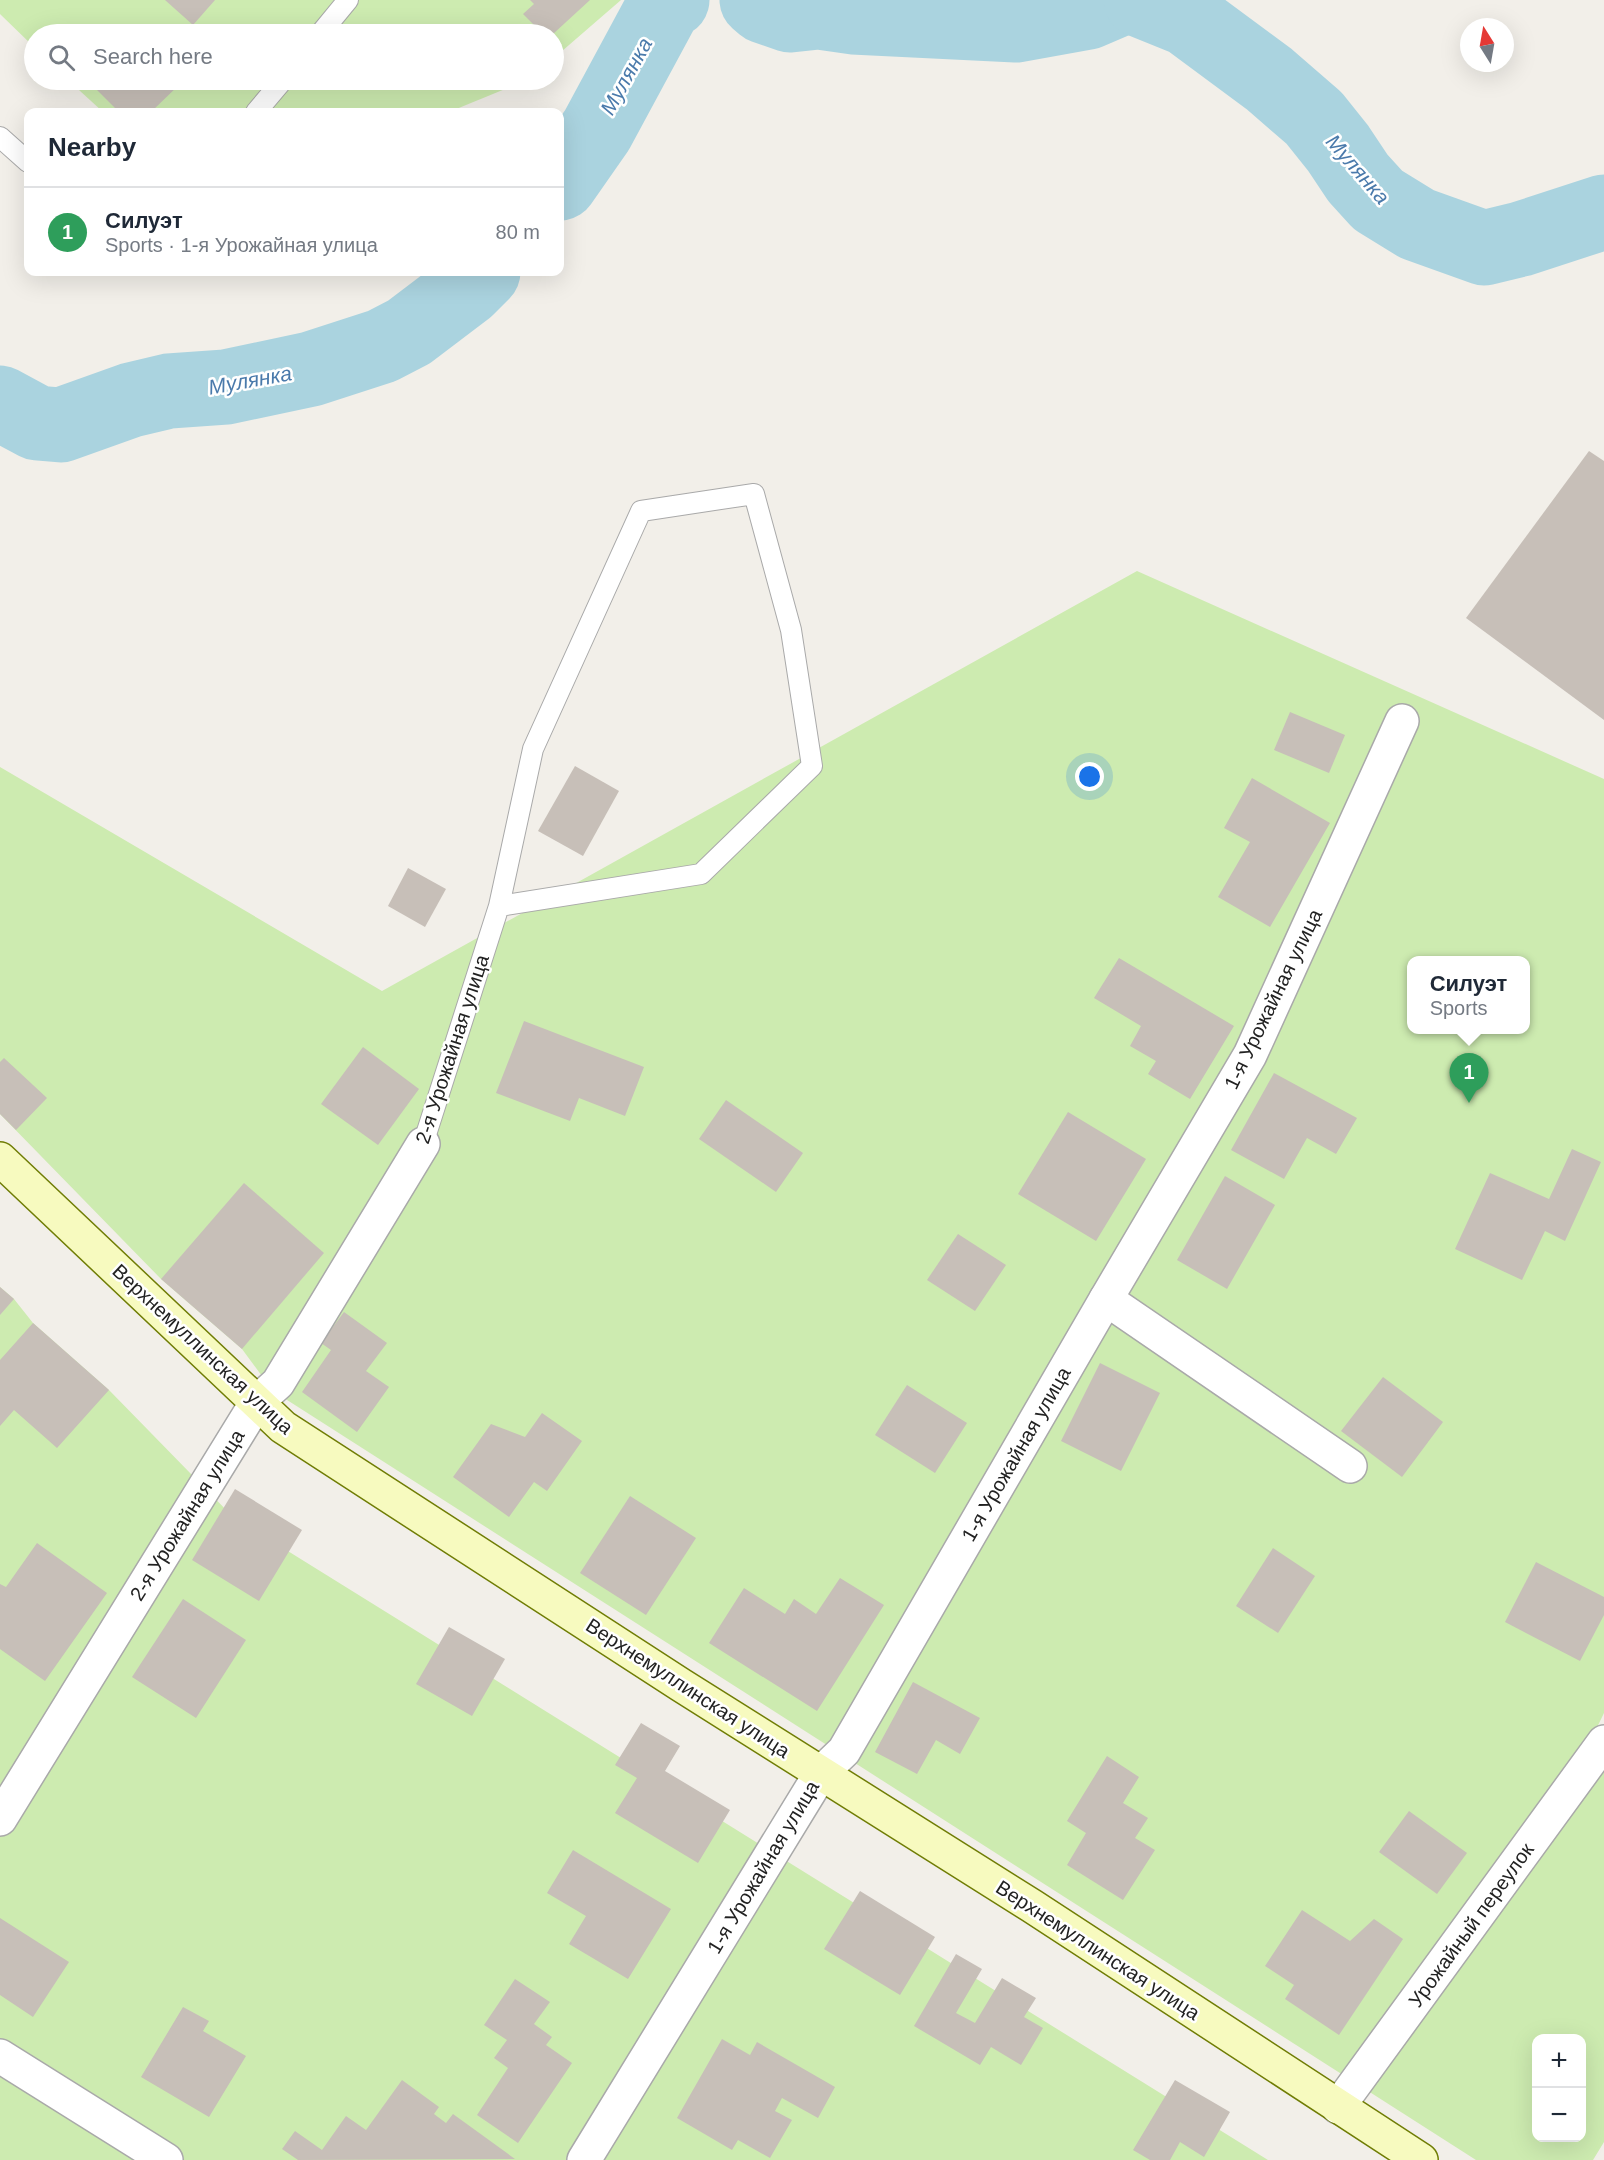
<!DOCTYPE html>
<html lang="en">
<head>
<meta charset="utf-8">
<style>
  :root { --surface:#fff; --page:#f2f2f3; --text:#1f2937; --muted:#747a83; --line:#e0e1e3; --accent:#db2777 }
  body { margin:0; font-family:Helvetica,sans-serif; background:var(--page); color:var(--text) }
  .controls { position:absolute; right:18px; bottom:18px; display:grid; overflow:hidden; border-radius:12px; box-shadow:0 6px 24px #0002 }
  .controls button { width:54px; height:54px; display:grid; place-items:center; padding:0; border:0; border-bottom:2px solid var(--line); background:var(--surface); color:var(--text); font:30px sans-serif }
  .compass { position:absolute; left:1460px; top:18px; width:54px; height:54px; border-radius:50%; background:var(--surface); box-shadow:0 6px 24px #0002; rotate:349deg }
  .you { position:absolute; left:1090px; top:777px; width:21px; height:21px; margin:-15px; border:4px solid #fff; border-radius:50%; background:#1a73e8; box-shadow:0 0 0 9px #1a73e833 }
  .badge { display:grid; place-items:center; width:39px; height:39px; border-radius:50%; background:var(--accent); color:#fff; font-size:20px; font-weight:700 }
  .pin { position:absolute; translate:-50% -50px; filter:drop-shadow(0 2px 3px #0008) }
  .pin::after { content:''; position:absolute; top:32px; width:21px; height:18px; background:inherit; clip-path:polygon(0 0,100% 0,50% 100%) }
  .popup { position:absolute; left:1407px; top:956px; width:123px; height:78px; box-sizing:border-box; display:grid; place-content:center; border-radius:12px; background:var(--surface); filter:drop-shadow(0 2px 4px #0005); font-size:20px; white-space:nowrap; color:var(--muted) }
  .popup b { font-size:22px; color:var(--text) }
  .popup::after { content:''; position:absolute; left:50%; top:100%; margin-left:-12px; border:12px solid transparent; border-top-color:var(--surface) }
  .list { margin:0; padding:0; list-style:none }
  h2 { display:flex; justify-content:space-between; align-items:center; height:78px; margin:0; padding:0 24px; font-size:26px }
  h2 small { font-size:20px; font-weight:400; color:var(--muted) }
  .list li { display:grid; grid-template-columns:39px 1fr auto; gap:18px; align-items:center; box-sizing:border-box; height:90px; padding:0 24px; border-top:2px solid var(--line) }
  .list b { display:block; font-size:22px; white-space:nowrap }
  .list p { margin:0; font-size:20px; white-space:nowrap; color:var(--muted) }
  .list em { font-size:20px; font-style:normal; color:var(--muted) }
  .icon { flex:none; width:33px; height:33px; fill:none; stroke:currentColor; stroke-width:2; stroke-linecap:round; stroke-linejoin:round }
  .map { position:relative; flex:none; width:1604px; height:2160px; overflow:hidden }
  .search { position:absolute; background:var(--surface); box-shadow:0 6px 24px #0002; left:24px; top:24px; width:540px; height:66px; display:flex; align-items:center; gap:15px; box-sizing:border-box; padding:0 21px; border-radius:33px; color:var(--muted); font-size:22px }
  .panel { position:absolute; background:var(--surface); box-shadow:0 6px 24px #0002; left:24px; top:108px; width:540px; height:168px; border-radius:12px }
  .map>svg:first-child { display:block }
  .grass { fill:#cdebb0; fill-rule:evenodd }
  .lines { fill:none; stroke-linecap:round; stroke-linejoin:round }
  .river { stroke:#aad3df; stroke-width:75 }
  .building { fill:#c7bfb8 }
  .lane-casing { stroke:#a9a9a9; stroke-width:22 }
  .street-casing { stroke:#a9a9a9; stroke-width:36 }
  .secondary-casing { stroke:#707d05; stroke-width:36 }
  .lane { stroke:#fff; stroke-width:20 }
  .street { stroke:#fff; stroke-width:33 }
  .secondary { stroke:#f7fabf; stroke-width:33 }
  .labels { text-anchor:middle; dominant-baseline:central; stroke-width:5; stroke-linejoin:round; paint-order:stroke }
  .street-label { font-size:20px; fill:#222; stroke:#fff }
  .water-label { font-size:21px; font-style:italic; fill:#4a7aab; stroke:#fff }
</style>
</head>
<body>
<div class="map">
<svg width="1604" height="2160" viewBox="0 0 1604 2160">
  <rect width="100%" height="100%" fill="#f2efe9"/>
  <g class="grass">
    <path d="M0,0H621L554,58V34H34V47L0,14Z"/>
    <path d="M68,80H527L449,112H103Z"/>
    <path d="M1137,571L1604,779V1713L1589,1744L1604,1762V2142L1593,2160H1476L273,1391L242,1349L161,1279L0,1114V767L382,991ZM1412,960H1526V1030H1412ZM1536,2038H1582V2138H1536Z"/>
    <path d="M0,1287L14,1299L33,1323L109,1390L233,1517L1268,2160H0Z"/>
  </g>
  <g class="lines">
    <g class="river">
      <path d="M757,0L764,6L790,15L818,12L853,17L1016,25L1088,12L1116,0"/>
      <path d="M1141,0L1188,19L1269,79L1314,118L1338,148L1358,178L1378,200L1417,224L1484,248L1521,239L1604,212"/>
      <path d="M560,183L597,130L665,4L672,0"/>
      <path d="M0,403L37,423L61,425L131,400L169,391L226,387L311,369L382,346L409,332L467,288L483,272"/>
    </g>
  </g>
  <g class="building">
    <path d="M165,0H215L193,25Z"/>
    <path d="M530,0H590L553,34H543L523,14L534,4Z"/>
    <path d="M87,80H180L182,82L151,112H119Z"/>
    <path d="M1589,451L1604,461V720L1466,618Z"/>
    <path d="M1290,712L1345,735L1329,773L1274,750Z"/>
    <path d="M575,766L619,791L583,856L538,831Z"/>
    <path d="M1252,778L1330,823L1270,927L1218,897L1250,842L1224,828Z"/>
    <path d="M408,868L446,889L425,927L388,906Z"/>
    <path d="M1119,958L1234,1026L1190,1099L1148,1074L1156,1061L1130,1046L1141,1026L1094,998Z"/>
    <path d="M524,1021L644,1067L625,1116L579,1098L570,1121L496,1093Z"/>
    <path d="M363,1047L419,1089L378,1145L321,1104Z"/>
    <path d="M4,1058L47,1098L16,1130L0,1114V1062Z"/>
    <path d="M1274,1073L1357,1118L1336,1154L1307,1138L1284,1179L1231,1150Z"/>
    <path d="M726,1100L803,1153L776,1192L699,1139Z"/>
    <path d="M1068,1112L1146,1159L1096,1241L1018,1194Z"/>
    <path d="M1572,1149L1601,1162L1565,1241L1545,1231L1522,1280L1455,1249L1490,1173L1549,1199Z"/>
    <path d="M1225,1176L1275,1205L1227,1289L1177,1260Z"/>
    <path d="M244,1183L324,1253L242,1349L161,1279Z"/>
    <path d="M958,1234L1006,1265L975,1311L927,1280Z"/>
    <path d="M0,1287L14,1299L0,1315Z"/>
    <path d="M344,1312L387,1343L366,1371L389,1387L357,1432L302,1392L331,1350L321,1343Z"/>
    <path d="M33,1323L109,1390L57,1448L14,1410L0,1426V1360Z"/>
    <path d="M1100,1363L1160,1393L1121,1471L1061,1441Z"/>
    <path d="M1383,1377L1443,1422L1402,1477L1341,1431Z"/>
    <path d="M907,1385L967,1423L935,1473L875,1435Z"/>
    <path d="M542,1413L582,1441L547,1491L534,1482L509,1517L453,1477L491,1424L525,1437Z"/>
    <path d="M235,1489L302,1530L259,1601L192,1560Z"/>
    <path d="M630,1496L696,1538L646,1615L580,1573Z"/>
    <path d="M37,1543L107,1593L45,1681L0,1649V1584L6,1587Z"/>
    <path d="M1273,1548L1315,1576L1278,1633L1236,1606Z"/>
    <path d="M1536,1562L1604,1597V1615L1580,1661L1505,1622Z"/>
    <path d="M840,1578L884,1605L817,1711L709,1643L744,1588L785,1614L794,1599L816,1614Z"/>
    <path d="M183,1599L246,1640L196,1718L132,1677Z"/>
    <path d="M449,1627L505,1659L472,1716L416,1684Z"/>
    <path d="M913,1682L980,1718L960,1754L936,1740L917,1774L875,1752Z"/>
    <path d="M641,1723L680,1746L665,1771L730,1810L698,1863L615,1813L637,1778L615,1765Z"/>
    <path d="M1107,1756L1139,1777L1123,1803L1148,1818L1135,1838L1155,1850L1123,1900L1067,1865L1086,1833L1067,1821Z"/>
    <path d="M1409,1811L1467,1853L1437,1894L1379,1852Z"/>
    <path d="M573,1850L671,1909L628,1979L569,1944L586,1916L547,1893Z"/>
    <path d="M860,1891L935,1937L900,1995L824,1949Z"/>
    <path d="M1302,1910L1350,1941L1374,1919L1403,1939L1339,2035L1285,1999L1294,1985L1265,1966Z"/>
    <path d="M0,1918L69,1962L33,2017L0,1995Z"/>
    <path d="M956,1954L982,1969L956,2013L975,2023L1002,1978L1036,1998L1024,2017L1043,2028L1021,2065L991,2047L980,2065L914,2026Z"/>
    <path d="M515,1979L550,2002L534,2024L552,2037L546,2045L572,2063L518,2143L477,2115L508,2068L494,2058L507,2040L484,2025Z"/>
    <path d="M183,2007L209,2021L203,2031L246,2056L209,2117L141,2077Z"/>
    <path d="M722,2039L750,2055L757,2042L835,2087L818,2118L782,2098L775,2111L792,2120L770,2158L738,2140L732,2150L677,2118Z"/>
    <path d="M402,2080L439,2107L434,2114L446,2123L453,2114L515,2159L298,2160L282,2149L295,2131L322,2150L346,2116L366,2130Z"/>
    <path d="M1175,2080L1230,2112L1204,2157L1180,2142L1170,2160H1150L1133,2150Z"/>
  </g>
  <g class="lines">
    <defs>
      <g id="lane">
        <path d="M320,34L348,0"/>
        <path d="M256,112L283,80"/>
        <path d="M0,137L28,162"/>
        <path d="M423,1144L499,906L701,874L812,766L791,630L754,494L641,511L533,749L499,906"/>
      </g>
      <g id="street">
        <path d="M1106,1299L1350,1466"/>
        <path d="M0,1819L257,1402L278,1383L423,1144"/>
        <path d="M0,2056L166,2160"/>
        <path d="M1338,2107L1604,1742"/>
        <path d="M584,2160L821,1773L844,1751L1106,1299L1250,1055L1402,721"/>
      </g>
      <path id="secondary" d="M0,1159L283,1427L681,1685L1032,1906L1421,2160"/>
    </defs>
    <use href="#lane" class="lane-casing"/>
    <use href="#street" class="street-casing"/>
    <use href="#secondary" class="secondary-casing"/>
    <use href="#lane" class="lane"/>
    <use href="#street" class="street"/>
    <use href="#secondary" class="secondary"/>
  </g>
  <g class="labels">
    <g class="street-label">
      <text transform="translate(1273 999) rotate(-64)">1-я Урожайная улица</text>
      <text transform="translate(452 1049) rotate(-72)">2-я Урожайная улица</text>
      <text transform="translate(203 1349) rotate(43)">Верхнемуллинская улица</text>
      <text transform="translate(1016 1454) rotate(-60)">1-я Урожайная улица</text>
      <text transform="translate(187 1515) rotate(-58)">2-я Урожайная улица</text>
      <text transform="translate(688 1688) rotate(33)">Верхнемуллинская улица</text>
      <text transform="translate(763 1867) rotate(-59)">1-я Урожайная улица</text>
      <text transform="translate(1471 1925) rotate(-54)">Урожайный переулок</text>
      <text transform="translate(1098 1950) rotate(33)">Верхнемуллинская улица</text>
    </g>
    <g class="water-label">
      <text transform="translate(626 76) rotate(-61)">Мулянка</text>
      <text transform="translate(1358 169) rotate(49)">Мулянка</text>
      <text transform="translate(250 380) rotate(-10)">Мулянка</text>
    </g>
  </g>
</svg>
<div class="controls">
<button>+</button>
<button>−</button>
</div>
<svg class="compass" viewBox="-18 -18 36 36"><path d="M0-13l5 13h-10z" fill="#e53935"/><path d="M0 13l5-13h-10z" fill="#747a83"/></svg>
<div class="you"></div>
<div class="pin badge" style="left:1469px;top:1103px;background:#2e9e5b">1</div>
<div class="popup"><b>Силуэт</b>Sports</div>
<div class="search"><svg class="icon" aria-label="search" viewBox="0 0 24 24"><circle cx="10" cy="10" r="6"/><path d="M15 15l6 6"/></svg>Search here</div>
<section class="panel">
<h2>Nearby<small></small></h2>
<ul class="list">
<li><span class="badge" style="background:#2e9e5b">1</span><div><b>Силуэт</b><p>Sports · 1-я Урожайная улица</p></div><em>80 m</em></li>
</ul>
</section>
</div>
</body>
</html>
